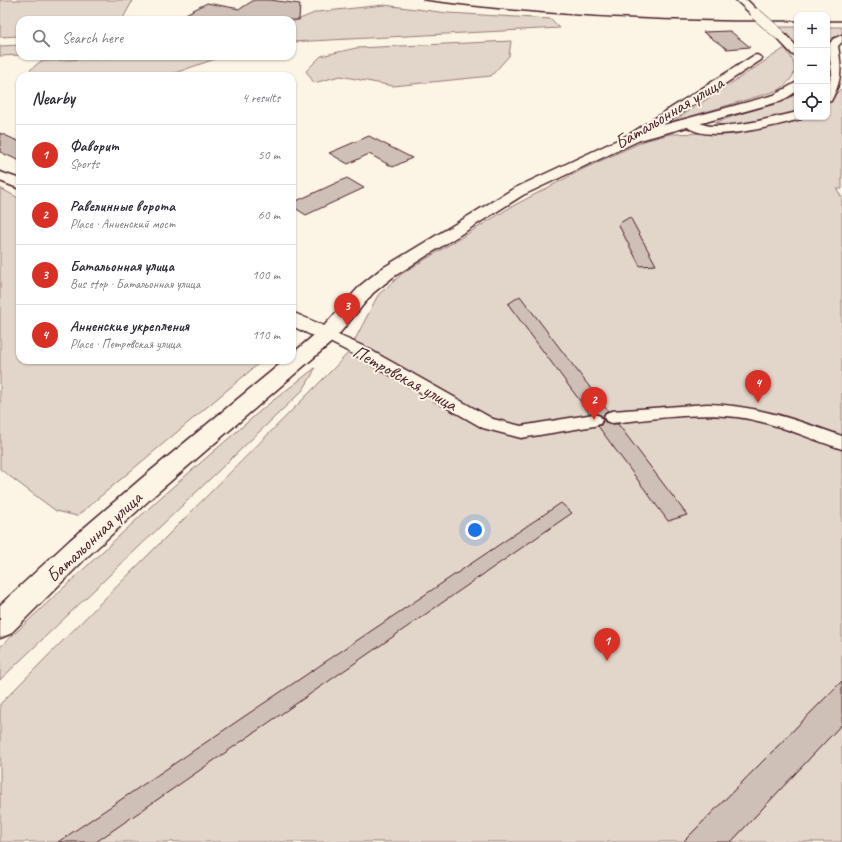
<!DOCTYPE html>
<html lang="en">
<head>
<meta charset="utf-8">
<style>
  :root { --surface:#fff; --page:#f2f2f3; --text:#2b2b33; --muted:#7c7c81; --line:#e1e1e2; --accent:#d93025 }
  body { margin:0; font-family:Caveat,sans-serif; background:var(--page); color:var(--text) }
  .controls { position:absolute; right:12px; top:12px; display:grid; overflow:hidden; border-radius:8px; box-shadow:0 1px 3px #0004 }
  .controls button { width:36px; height:36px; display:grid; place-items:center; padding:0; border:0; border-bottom:1px solid var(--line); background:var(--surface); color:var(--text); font:20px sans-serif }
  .you { position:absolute; left:475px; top:530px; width:14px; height:14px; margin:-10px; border:3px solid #fff; border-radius:50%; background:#1a73e8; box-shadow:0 0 0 6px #1a73e833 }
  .badge { display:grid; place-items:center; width:26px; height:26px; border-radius:50%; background:var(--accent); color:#fff; font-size:13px; font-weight:700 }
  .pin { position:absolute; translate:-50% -33px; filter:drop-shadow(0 1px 2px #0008) }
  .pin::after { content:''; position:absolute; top:21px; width:14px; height:12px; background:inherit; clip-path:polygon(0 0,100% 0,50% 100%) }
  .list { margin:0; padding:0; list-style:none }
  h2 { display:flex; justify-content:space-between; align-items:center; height:52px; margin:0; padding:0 16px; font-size:17px }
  h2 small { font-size:13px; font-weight:400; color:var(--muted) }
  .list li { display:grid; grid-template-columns:26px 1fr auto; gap:12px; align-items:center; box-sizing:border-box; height:60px; padding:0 16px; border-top:1px solid var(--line) }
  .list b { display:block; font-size:15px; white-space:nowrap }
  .list p { margin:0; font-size:13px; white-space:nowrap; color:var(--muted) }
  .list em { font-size:13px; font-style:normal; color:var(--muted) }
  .icon { flex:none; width:22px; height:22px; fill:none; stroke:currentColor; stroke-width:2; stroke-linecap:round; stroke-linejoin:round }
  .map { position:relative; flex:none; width:842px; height:842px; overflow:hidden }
  .search { position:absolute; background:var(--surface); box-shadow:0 1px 3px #0004; left:16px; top:16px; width:280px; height:44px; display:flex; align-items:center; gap:10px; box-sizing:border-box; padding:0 14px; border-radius:12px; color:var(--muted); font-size:15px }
  .panel { position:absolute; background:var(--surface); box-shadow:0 1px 3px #0004; left:16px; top:72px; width:280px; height:292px; border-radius:12px }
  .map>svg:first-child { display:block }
  .green { fill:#e2d5ca; stroke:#967a7a }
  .building { fill:#cfc0b7; stroke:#4a1f2b }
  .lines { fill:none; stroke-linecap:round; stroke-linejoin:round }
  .pedestrian-casing { stroke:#4a1f2b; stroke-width:3 }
  .minor-casing { stroke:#4a1f2b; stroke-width:3 }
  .tertiary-casing { stroke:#4a1f2b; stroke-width:3 }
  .pedestrian { fill:#fcf5e5; fill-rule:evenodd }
  .minor { fill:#fcf5e5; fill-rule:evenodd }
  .tertiary { fill:#fcf5e5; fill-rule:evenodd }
  .rail { stroke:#4a1f2b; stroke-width:1.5 }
  .tertiary-bridge-casing { stroke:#4a1f2b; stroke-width:12; stroke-linecap:butt }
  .tertiary-bridge { stroke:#fcf5e5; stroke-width:11 }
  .labels { text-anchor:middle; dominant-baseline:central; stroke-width:4; stroke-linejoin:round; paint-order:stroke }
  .street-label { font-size:19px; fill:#4a1f2b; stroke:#fcf5e5 }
</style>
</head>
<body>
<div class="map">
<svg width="842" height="842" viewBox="0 0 842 842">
  <rect width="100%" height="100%" fill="#fcf5e5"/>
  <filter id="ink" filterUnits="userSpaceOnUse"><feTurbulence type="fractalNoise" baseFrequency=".025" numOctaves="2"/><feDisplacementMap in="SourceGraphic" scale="8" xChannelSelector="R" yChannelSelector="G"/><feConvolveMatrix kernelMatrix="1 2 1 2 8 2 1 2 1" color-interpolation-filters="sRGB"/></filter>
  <g filter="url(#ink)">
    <g class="green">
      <path d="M0,0H133L122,20H20V36L0,37Z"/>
      <path d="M384,5L448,13L551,19L560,28L292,42V22L317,12Z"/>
      <path d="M778,27H797V45Z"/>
      <path d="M827,27H842V36L831,40L829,44L837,71L827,93Z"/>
      <path d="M511,41L509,56L491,76L393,86L340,76L314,83L306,71L321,56L356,48Z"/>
      <path d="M20,45V55L0,56V46Z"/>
      <path d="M785,48C799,67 798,76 779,90L672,122Z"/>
      <path d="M153,56H241L215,59L166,76H27L30,70L41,61Z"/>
      <path d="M842,88V189H837L842,198V681L683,842H0V704L332,370L348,353L378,295L403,273L511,207L585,168L644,141L670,134L707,133L749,128L801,117H827V103Z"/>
      <path d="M797,94V113L793,114C776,118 728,131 715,123C742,112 772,106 797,94Z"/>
      <path d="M0,188L20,199V360H263L77,516L56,511L0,469Z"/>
      <path d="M315,368L312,375L303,390L0,680V647L161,497L266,406Z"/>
      <path d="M842,724V842H731Z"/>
    </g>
    <g class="building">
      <path d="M254,0H270L300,4L299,20H174L207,3L240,9Z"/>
      <path d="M730,31L750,47L727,49L703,32Z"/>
      <path d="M0,133L20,142V161L0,152Z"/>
      <path d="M369,136L412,158L393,167L369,154L348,164L329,153Z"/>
      <path d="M347,178L364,188L306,215L292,206V203Z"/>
      <path d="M630,217L656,265L640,266L618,224Z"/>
      <path d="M520,296L608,411L605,412L603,416L605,422L612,424H618L687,515L668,521L598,426L601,425L603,421L601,415L594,413H589L508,304Z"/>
      <path d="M561,503L572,513L96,842H58Z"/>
      <path d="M842,681V724L731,842H683Z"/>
    </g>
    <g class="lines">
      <defs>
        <g id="pedestrian">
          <path d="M327,330L365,347L493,419L521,426L594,414L600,416L602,420L600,424L594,426L521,438L483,428L355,355L322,338L320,335L322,332Z"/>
          <path d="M707,404C755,405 797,420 842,436V449C807,438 774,422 737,417C696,412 653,419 612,423L606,421L604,417L606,413L612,411Z"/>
        </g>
        <g id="minor">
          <path d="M842,35V42L838,46C842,69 842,81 831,101L827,102V89L832,74L828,46L833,39Z"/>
          <path d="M757,55L762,58L761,60L640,140H630L629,137L630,134L753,56Z"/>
          <path d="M797,112V117H802L801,119C777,125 700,147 684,123L686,120C695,118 702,126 712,126C740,126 769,119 797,112Z"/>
        </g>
        <g id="tertiary">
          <path d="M736,0H747L761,14L759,16H753Z"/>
          <path d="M779,31L783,32L797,47V56L793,55L775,36L774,34L775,32Z"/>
          <path d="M797,82V91L782,101L640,140L523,195L393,277L373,293L334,340L158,492L88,556L10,634L0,638V605L70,540L142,478L285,360H292V354L313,336L292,326V312L324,326L361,285L381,269L513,189L630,134L774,95Z"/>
          <path d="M0,172L20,179V189L0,181Z"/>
        </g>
      </defs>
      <use href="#pedestrian" class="pedestrian-casing"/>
      <use href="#minor" class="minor-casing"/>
      <use href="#tertiary" class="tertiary-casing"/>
      <use href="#pedestrian" class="pedestrian"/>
      <use href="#minor" class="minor"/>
      <use href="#tertiary" class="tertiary"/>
      <g class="rail">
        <path d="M423,0C547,17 672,22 797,21"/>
        <path d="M827,21H842"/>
      </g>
      <defs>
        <path id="tertiary-bridge" d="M756,14L779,34"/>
      </defs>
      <use href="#tertiary-bridge" class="tertiary-bridge-casing"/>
      <use href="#tertiary-bridge" class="tertiary-bridge"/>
    </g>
  </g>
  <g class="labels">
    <g class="street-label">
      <text transform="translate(669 113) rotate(-31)">Батальонная улица</text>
      <text transform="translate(405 378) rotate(29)">Петровская улица</text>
      <text transform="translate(94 537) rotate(-43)">Батальонная улица</text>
    </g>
  </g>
</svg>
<div class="controls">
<button>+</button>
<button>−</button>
<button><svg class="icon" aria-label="locate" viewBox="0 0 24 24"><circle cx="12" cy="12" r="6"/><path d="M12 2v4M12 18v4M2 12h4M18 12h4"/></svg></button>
</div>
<div class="you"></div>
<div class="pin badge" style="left:607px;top:661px">1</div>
<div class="pin badge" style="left:594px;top:420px">2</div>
<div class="pin badge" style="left:347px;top:326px">3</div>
<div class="pin badge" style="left:758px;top:403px">4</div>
<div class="search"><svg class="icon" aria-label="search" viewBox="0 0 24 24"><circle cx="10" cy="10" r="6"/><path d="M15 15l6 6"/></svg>Search here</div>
<section class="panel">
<h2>Nearby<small>4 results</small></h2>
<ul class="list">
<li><span class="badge">1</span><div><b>Фаворит</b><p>Sports</p></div><em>50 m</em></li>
<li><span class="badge">2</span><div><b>Равелинные ворота</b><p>Place · Анненский мост</p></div><em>60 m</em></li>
<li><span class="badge">3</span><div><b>Батальонная улица</b><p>Bus stop · Батальонная улица</p></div><em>100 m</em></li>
<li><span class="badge">4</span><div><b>Анненские укрепления</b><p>Place · Петровская улица</p></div><em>110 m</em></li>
</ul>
</section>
</div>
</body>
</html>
